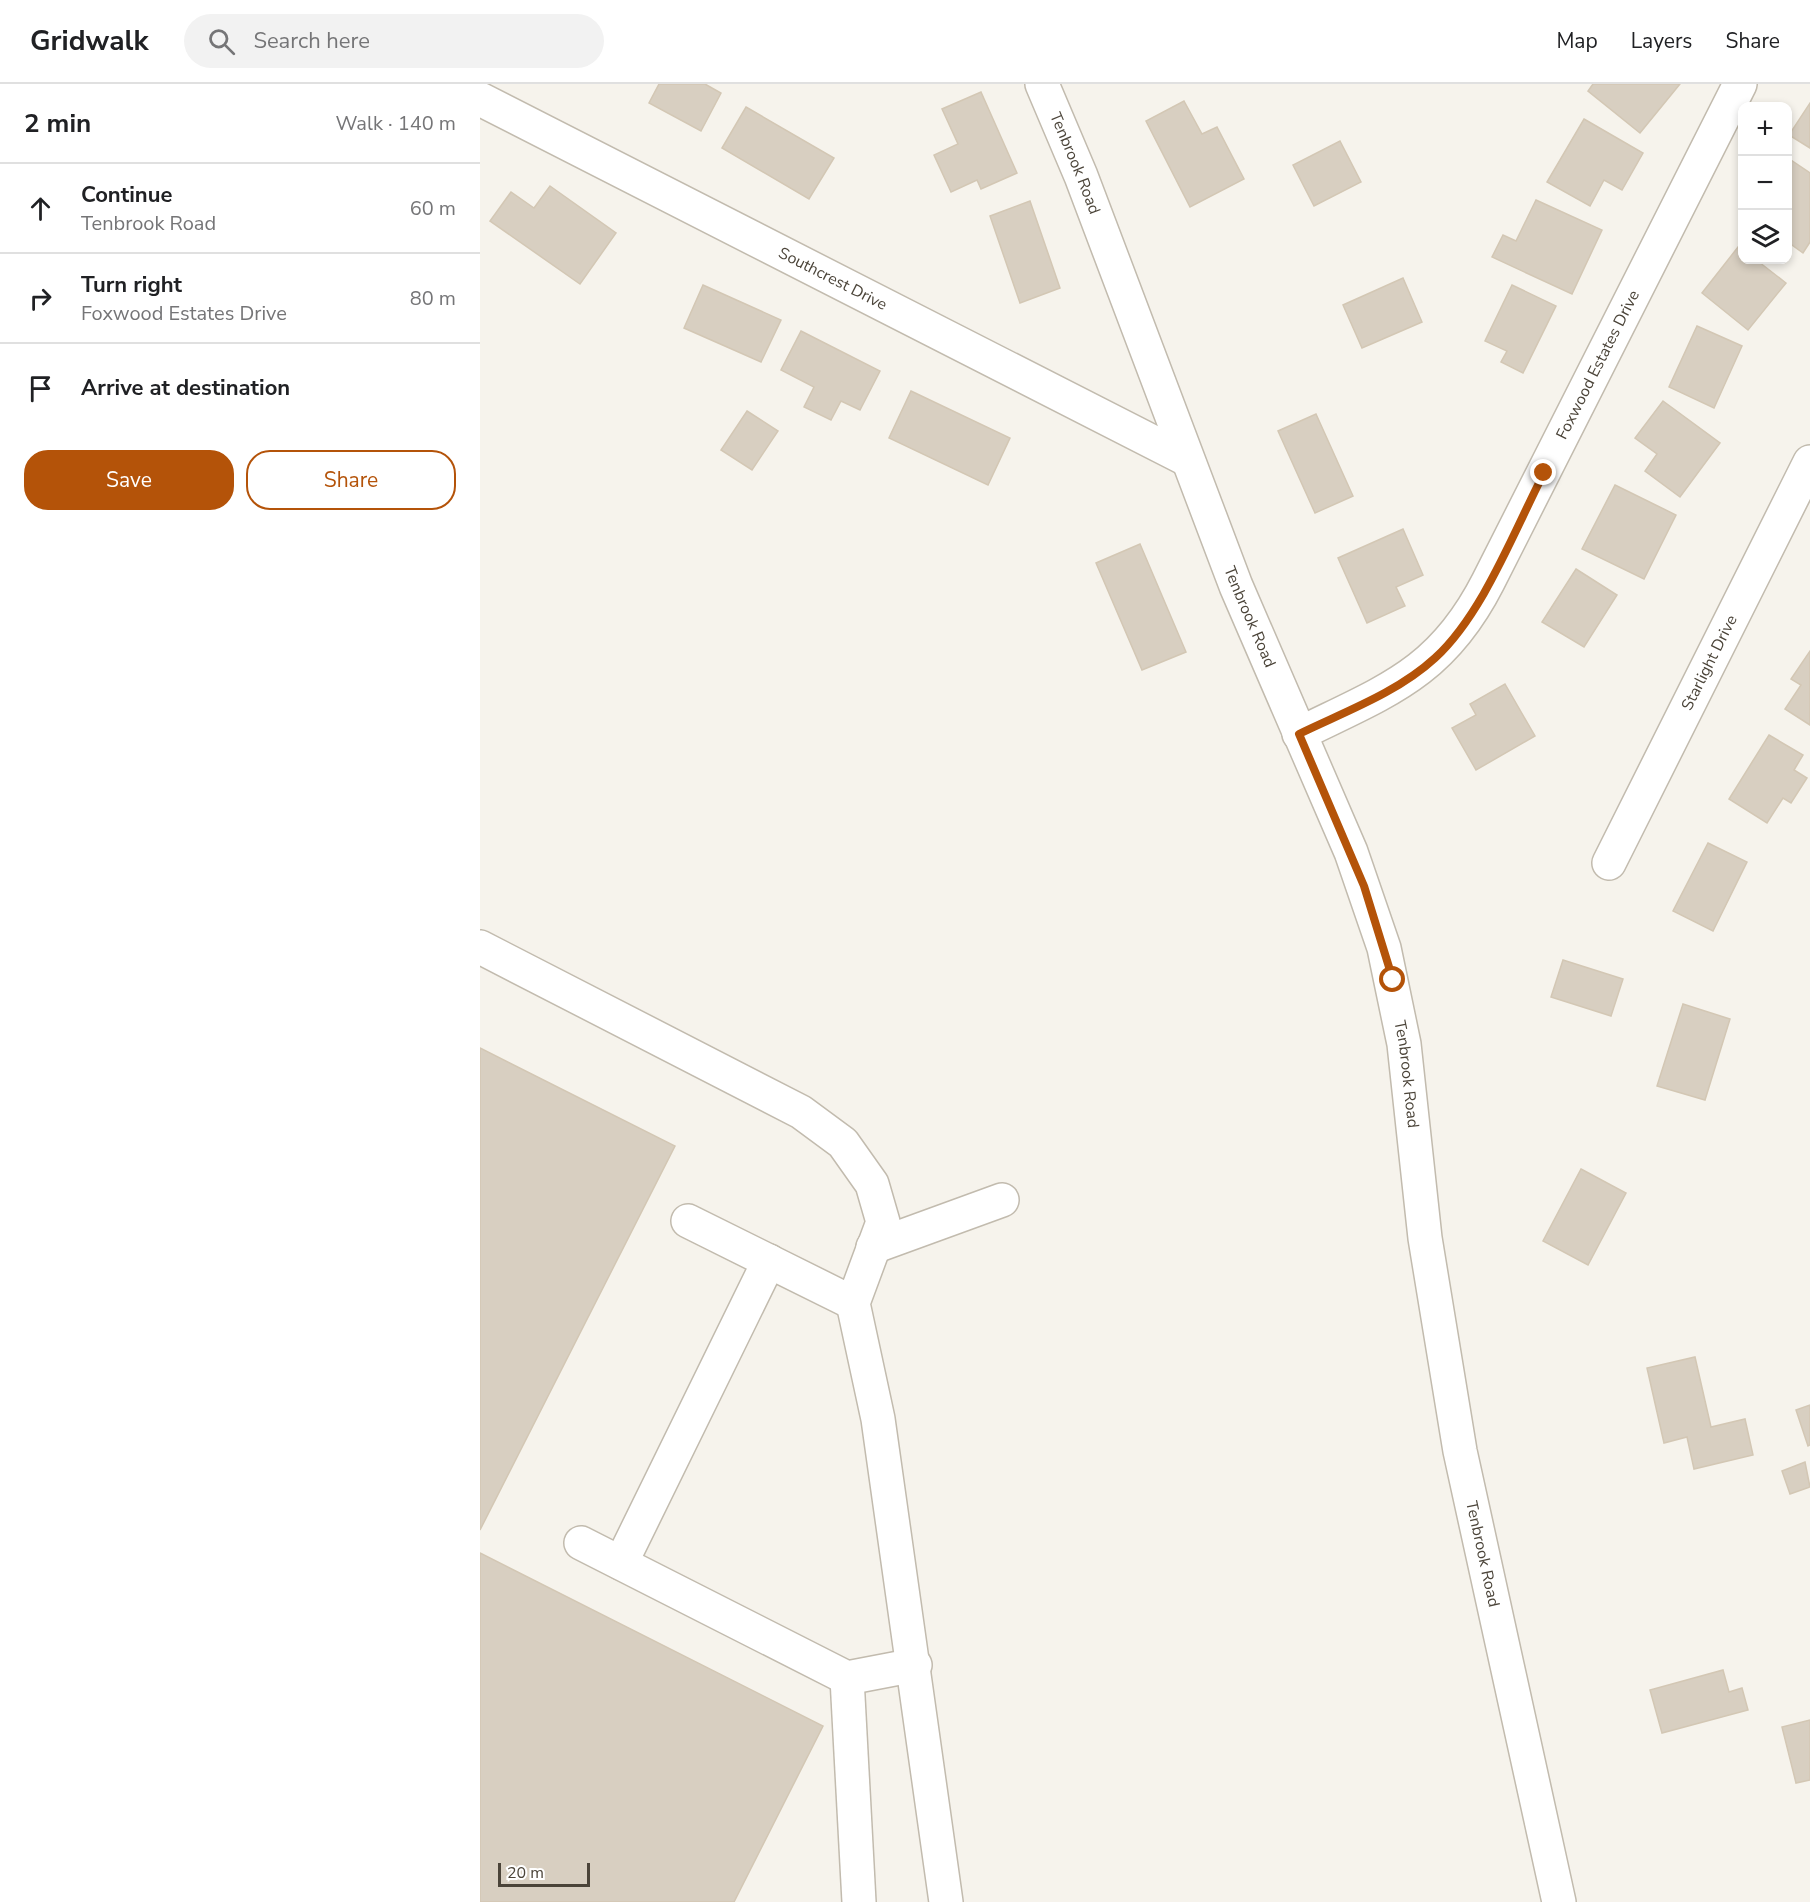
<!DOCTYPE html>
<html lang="en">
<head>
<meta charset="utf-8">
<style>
  :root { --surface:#fff; --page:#f2f2f2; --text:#202124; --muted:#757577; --line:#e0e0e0; --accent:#b45309 }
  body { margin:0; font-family:"Nunito Sans",sans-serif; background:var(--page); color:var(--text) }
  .controls { position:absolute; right:18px; top:18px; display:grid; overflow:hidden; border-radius:12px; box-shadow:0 3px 9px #0003 }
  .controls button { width:54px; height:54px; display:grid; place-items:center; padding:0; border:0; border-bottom:2px solid var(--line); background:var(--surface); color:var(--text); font:30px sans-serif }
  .scale { position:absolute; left:18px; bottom:15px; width:92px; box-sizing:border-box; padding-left:6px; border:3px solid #4b4439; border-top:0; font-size:16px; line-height:21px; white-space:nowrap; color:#4b4439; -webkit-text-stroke:4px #fff; paint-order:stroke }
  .stop { position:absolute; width:18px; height:18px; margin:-14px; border:4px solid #b45309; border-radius:50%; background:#fff }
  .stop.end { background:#b45309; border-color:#fff; box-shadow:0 2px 6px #0008 }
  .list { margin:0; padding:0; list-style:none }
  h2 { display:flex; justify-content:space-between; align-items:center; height:78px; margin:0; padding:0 24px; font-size:26px }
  h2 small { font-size:20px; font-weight:400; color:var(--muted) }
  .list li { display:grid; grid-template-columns:39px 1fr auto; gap:18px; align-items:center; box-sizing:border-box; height:90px; padding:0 24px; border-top:2px solid var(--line) }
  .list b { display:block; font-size:22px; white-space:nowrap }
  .list p { margin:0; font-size:20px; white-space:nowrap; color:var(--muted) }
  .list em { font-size:20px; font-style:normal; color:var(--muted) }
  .actions { display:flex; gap:12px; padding:18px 24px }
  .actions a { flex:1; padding:14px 0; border:2px solid var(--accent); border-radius:24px; text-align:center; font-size:21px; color:var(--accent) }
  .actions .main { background:var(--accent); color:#fff }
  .icon { flex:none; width:33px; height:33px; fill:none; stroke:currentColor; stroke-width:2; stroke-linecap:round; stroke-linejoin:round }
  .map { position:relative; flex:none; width:1330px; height:1818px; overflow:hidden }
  header { display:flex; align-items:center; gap:36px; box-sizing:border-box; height:84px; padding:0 30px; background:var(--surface); border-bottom:2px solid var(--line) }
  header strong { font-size:28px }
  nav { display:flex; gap:33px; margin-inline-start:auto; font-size:21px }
  .search { width:420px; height:54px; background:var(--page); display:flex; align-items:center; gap:15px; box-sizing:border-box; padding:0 21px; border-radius:33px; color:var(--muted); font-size:22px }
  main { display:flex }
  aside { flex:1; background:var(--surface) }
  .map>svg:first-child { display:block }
  .building { fill:#d8cfc1; stroke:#d3c7b4; stroke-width:1.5 }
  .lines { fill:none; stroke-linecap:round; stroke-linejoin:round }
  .minor-casing { stroke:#c2bbae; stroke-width:36 }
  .minor { stroke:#fff; stroke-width:33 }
  .route { stroke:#b45309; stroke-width:8 }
  .labels { text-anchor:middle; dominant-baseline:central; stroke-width:5; stroke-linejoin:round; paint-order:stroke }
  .street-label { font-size:16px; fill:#4b4439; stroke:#fff }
</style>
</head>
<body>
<header>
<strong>Gridwalk</strong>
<div class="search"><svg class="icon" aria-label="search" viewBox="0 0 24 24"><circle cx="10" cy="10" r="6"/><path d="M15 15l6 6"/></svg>Search here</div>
<nav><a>Map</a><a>Layers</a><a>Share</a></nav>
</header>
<main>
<aside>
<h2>2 min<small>Walk · 140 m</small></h2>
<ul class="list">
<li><svg class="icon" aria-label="ahead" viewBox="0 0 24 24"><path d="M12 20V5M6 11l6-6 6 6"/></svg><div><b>Continue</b><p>Tenbrook Road</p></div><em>60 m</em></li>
<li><svg class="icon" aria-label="right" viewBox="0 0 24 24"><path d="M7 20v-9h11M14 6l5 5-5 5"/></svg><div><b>Turn right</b><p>Foxwood Estates Drive</p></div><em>80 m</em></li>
<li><svg class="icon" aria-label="arrive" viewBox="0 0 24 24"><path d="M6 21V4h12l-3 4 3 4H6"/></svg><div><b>Arrive at destination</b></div></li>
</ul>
<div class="actions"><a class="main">Save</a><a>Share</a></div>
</aside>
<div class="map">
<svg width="1330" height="1818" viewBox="0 0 1330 1818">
  <rect width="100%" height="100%" fill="#f6f3ec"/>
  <g class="building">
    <path d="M179,0H225L241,9L221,47L169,19Z"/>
    <path d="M1113,0H1200L1160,49L1108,7Z"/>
    <path d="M501,8L537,89L501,105L497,96L471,108L454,71L478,60L462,25Z"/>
    <path d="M704,17L722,50L737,43L764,95L710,123L666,37Z"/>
    <path d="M1330,19V64L1309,51Z"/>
    <path d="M266,23L354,74L329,115L242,64Z"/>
    <path d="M1104,35L1163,69L1142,106L1124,96L1110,122L1067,98Z"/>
    <path d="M860,57L881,98L834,122L813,81Z"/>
    <path d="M1308,74L1330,89V158L1323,169L1308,158Z"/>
    <path d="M70,102L136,149L100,200L10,137L31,108L54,124Z"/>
    <path d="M1056,116L1122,146L1092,210L1012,173L1023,151L1036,157Z"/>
    <path d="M550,117L580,204L540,219L510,132Z"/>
    <path d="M1262,158V176H1281L1279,178L1306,199L1268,246L1222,209Z"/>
    <path d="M923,194L942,238L882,264L863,221Z"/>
    <path d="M223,201L301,236L281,278L204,244Z"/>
    <path d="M1032,201L1076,222L1043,289L1021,278L1027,267L1005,257Z"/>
    <path d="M1217,242L1262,262L1234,324L1189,303Z"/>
    <path d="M321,247L400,287L380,326L361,317L351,336L324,323L334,303L301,286Z"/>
    <path d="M431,307L530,354L508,401L409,354Z"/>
    <path d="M1183,317L1240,359L1200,413L1165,387L1177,370L1155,354Z"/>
    <path d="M267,327L298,347L272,386L241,366Z"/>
    <path d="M836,330L873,412L835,429L798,347Z"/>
    <path d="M1135,401L1196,431L1164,495L1102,465Z"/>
    <path d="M923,445L943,491L916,503L925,522L887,539L858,474Z"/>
    <path d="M660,460L706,568L662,586L616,479Z"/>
    <path d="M1096,485L1137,511L1104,563L1062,538Z"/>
    <path d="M1330,567V641L1305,625L1321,601L1311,595Z"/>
    <path d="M1025,600L1055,652L996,686L972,644L996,631L990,620Z"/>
    <path d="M1289,651L1323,671L1314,686L1327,694L1311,719L1303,714L1287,739L1249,715Z"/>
    <path d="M1228,759L1267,778L1233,847L1193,827Z"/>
    <path d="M1083,876L1143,895L1131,932L1071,913Z"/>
    <path d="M1203,920L1250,935L1225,1016L1177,1002Z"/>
    <path d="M0,964L195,1062L0,1446Z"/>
    <path d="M1101,1085L1146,1109L1108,1181L1063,1157Z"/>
    <path d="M1215,1273L1231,1343L1265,1335L1273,1371L1214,1385L1207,1353L1184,1359L1167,1284Z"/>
    <path d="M1330,1321V1361L1328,1362L1316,1326Z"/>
    <path d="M1325,1378L1330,1403L1310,1410L1302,1387Z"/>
    <path d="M0,1469L343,1642L254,1818H0Z"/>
    <path d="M1243,1586L1249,1608L1262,1604L1268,1626L1182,1649L1170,1606Z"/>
    <path d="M1330,1636V1696L1316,1699L1302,1643Z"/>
  </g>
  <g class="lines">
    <defs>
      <g id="minor">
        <path id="s1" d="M562,0L601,92L756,502L871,768L904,864L924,960L945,1154L980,1367L1079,1818"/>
        <path id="s2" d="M0,15L706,375"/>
        <path id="s3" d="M819,650C906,607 961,590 1008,498L1260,0"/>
        <path id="s4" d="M1129,779L1330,378"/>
        <path d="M0,863L321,1028L363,1059L392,1100L403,1138L373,1219L398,1335L466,1818"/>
        <path d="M208,1137L373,1219"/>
        <path d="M393,1163L522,1116"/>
        <path d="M101,1459L367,1594L435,1581"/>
        <path d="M141,1479L289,1177"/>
        <path d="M367,1594L379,1818"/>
      </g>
    </defs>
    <use href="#minor" class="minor-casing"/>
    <use href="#minor" class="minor"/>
  </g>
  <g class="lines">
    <path class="route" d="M913,896L884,802L819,650C864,628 917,609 955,574C1003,530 1034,447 1064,389"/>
  </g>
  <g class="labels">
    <g class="street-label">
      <text stroke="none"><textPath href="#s1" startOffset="86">Tenbrook Road</textPath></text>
      <text stroke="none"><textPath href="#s2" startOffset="396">Southcrest Drive</textPath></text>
      <text stroke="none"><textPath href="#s3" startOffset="492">Foxwood Estates Drive</textPath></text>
      <text stroke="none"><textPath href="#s1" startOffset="572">Tenbrook Road</textPath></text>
      <text stroke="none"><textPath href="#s4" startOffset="224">Starlight Drive</textPath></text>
      <text stroke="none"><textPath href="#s1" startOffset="1058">Tenbrook Road</textPath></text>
      <text stroke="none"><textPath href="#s1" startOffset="1544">Tenbrook Road</textPath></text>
    </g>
  </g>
</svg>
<div class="controls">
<button>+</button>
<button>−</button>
<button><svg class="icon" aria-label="layers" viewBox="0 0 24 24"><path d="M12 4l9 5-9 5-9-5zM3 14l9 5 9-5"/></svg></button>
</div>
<div class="scale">20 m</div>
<div class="stop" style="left:913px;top:896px"></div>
<div class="stop end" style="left:1064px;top:389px"></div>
</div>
</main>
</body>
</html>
